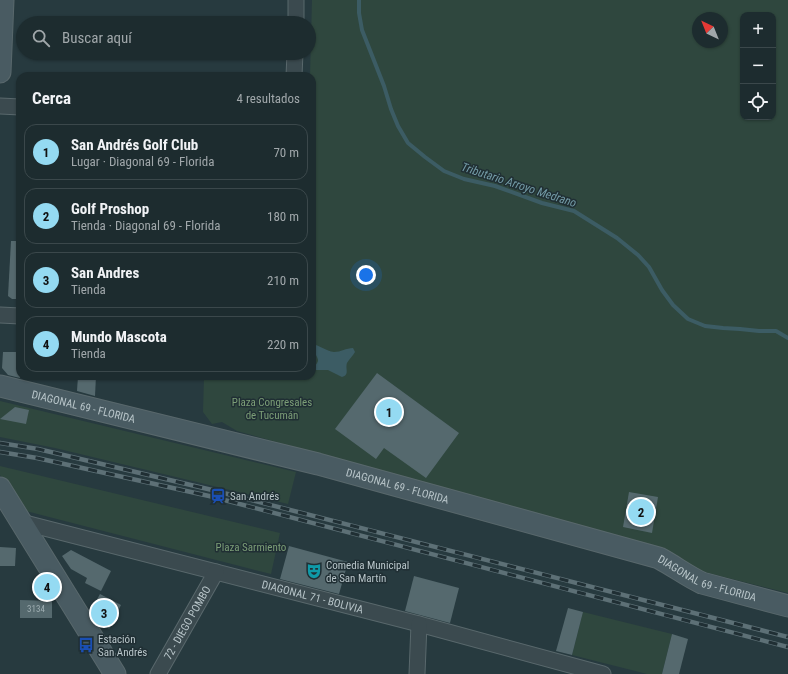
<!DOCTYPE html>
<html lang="es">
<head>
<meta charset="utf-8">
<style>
  :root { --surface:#1d2c2f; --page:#2a383b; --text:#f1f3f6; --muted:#a0a7aa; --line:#3b484b; --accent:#94daf2 }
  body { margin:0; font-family:"Roboto Condensed",sans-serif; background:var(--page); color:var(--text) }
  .controls { position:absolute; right:12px; top:12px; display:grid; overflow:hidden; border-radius:8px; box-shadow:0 1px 3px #0004 }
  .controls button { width:36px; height:36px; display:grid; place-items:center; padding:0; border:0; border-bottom:1px solid var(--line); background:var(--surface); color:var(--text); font:20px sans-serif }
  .compass { position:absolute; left:692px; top:12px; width:36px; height:36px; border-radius:50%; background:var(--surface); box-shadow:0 1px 3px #0004; rotate:317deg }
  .you { position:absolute; left:366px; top:275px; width:14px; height:14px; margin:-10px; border:3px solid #fff; border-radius:50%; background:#1a73e8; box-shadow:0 0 0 6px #1a73e833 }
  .badge { display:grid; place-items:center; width:26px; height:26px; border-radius:50%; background:var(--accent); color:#111; font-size:13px; font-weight:700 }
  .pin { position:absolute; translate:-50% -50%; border:2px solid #fff; box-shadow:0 1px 4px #0006 }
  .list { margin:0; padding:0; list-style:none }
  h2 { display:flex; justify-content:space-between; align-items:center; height:52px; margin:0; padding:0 16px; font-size:17px }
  h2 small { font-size:13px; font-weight:400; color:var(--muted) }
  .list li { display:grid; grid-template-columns:26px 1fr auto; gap:12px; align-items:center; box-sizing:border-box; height:56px; margin:0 8px 8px; padding:0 8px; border:1px solid var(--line); border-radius:12px }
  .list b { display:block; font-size:15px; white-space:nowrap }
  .list p { margin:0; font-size:13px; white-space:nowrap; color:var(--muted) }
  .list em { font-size:13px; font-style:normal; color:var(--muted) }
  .icon { flex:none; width:22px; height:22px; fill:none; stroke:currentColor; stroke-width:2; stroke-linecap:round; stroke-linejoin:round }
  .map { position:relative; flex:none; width:788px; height:674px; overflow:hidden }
  .search { position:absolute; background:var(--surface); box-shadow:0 1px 3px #0004; left:16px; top:16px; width:300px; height:44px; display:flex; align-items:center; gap:10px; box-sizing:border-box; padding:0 14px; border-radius:22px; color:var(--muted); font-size:15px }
  .panel { position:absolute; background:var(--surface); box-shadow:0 1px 3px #0004; left:16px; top:72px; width:300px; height:308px; border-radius:12px }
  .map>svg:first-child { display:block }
  .green { fill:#2f473e; fill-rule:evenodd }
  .water { fill:#3c5c64 }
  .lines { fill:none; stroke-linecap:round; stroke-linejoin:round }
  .stream { stroke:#3c5c64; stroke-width:4 }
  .building { fill:#55696e }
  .street-casing { stroke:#59686c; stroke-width:17 }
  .secondary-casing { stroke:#59686c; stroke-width:23 }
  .street { stroke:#3b4a4f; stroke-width:15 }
  .secondary { stroke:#495b62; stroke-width:21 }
  .rail-casing { stroke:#5d7076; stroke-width:4.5 }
  .rail { stroke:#202f34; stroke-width:3; stroke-dasharray:9; stroke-linecap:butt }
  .labels { text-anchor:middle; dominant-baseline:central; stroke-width:3; stroke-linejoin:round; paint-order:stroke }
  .number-label { font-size:9px; fill:#9faeb2 }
  .park-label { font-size:11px; fill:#7c9e77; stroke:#202f34 }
  .street-label { font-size:11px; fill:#b8c5c9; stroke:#202f34 }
  .poi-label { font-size:11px; fill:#b8c5c9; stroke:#202f34; text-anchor:start }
  .water-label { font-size:12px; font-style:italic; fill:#739ba6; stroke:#202f34 }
</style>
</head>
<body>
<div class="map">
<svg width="788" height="674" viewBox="0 0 788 674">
  <rect width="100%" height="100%" fill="#273a3f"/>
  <g class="green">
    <path d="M312,0H788V593L708,573L661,554L305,450L237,431L222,422L212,424L203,412L204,376H312V76H310ZM743,15H773V117H743ZM698,18H722V42H698Z"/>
    <path d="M0,401L296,472L288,504L55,448L0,437Z"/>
    <path d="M0,466L280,533L271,574L22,510L0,475Z"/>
    <path d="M583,612L672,634L662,674H647L572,655Z"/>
  </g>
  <path class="water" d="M312,344C319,345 326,351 334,352C341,352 346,348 353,348L355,352C353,356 349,359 347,363C345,369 350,375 342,377L328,370H316L314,368C315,365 317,364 318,361C319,358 312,350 312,344Z"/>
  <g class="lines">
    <path class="stream" d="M359,0V13L362,30L384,86L391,109L398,126L408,143L425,157L444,171L464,179L495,186L542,203L574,211L617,238L638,255L649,267L662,290L673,305L688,319L705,326L723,328L740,329L759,331H776L788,338"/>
  </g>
  <g class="building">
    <path d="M11,241H20V299H12L8,296Z"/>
    <path d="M3,352H20V378L8,375L2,368Z"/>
    <path d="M377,373L459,433L426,478L384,448L376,459L335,429Z"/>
    <path d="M78,376H96L95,396L77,391Z"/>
    <path d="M15,407L29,410L26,424L0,419Z"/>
    <path d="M629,492L658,497L652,533L623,527Z"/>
    <path d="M289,546L348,562L339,594L280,579Z"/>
    <path d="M0,547L16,548L15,566H0Z"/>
    <path d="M71,550L111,571L101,591L85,583L87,578L71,569L62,556Z"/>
    <path d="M414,576L459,588L450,623L405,611Z"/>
    <path d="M100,594L121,605L109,629L94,605Z"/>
    <path d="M20,600L52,601V618H20Z"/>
    <path d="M568,608L583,612L572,655L556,651Z"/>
    <path d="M672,634L688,639L679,674H662Z"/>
  </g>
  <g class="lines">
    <defs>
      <g id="street">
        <path d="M296,23V0"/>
        <path d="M294,76L295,53"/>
        <path d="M0,106L20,107"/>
        <path d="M0,315L20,316"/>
        <path id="s1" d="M21,522L419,624L603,674"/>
        <path id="s2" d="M158,674L216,572"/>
        <path d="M417,674L419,624"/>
      </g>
      <g id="secondary">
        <path d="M0,72L3,0"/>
        <path id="s3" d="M0,386L318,464L659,558C674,566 687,576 702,583L788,606"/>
        <path d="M0,488L115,674"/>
      </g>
    </defs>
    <use href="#street" class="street-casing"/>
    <use href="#secondary" class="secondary-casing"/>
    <use href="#street" class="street"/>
    <use href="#secondary" class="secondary"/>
    <defs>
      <g id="rail">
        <path d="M0,443L38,449L212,490L788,637"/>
        <path d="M0,452L37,458L209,496L788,647"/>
      </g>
    </defs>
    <use href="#rail" class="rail-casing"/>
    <use href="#rail" class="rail"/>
  </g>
  <defs>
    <symbol id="station-bare" viewBox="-9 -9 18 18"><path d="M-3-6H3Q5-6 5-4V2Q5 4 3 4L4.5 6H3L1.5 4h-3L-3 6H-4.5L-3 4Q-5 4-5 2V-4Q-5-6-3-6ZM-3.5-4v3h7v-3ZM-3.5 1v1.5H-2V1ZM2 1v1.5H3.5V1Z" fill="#1a4fb4" stroke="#202f34" stroke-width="2.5" paint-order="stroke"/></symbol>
    <symbol id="theatre-bare" viewBox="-9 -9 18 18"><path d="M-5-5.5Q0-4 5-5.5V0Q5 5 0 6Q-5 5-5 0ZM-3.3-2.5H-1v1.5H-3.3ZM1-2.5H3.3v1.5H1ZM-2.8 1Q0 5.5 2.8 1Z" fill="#0f9aa8" stroke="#202f34" stroke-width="2.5" paint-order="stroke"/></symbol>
    <symbol id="bus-bare" viewBox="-9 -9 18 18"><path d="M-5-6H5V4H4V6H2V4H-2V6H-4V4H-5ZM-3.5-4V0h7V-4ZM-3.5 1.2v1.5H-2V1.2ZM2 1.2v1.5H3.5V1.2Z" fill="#1a4fb4" stroke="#202f34" stroke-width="2.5" paint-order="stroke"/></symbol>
  </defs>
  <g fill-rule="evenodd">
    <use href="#station-bare" x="207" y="485" width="22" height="22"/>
    <use href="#theatre-bare" x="303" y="560" width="22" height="22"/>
    <use href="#bus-bare" x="75" y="634" width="22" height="22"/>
  </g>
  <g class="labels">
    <g class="number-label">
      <text x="36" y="609">3134</text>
    </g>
    <g class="park-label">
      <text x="272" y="402">Plaza Congresales<tspan x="272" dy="13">de Tucumán</tspan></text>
      <text x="251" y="547">Plaza Sarmiento</text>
    </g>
    <g class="street-label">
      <text stroke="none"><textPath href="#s3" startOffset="86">DIAGONAL 69 - FLORIDA</textPath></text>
      <text stroke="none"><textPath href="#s3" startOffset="410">DIAGONAL 69 - FLORIDA</textPath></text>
      <text stroke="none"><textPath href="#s3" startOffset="734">DIAGONAL 69 - FLORIDA</textPath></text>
      <text stroke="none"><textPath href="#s1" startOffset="301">DIAGONAL 71 - BOLIVIA</textPath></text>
      <text stroke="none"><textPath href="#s2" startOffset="59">72 - DIEGO POMBO</textPath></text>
    </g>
    <g class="poi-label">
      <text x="230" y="496">San Andrés</text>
      <text x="326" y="565">Comedia Municipal<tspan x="326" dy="13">de San Martín</tspan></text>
      <text x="98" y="639">Estación<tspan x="98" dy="13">San Andrés</tspan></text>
    </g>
    <g class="water-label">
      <text transform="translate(519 185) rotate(18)">Tributario Arroyo Medrano</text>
    </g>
  </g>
</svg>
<div class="controls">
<button>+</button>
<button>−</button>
<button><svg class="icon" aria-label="locate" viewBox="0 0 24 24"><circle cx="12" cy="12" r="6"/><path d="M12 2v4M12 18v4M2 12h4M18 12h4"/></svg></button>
</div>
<svg class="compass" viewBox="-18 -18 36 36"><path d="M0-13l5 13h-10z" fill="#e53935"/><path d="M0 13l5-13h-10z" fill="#a0a7aa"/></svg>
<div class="you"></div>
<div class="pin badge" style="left:389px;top:412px">1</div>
<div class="pin badge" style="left:641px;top:512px">2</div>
<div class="pin badge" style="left:104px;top:613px">3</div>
<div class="pin badge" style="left:47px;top:587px">4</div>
<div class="search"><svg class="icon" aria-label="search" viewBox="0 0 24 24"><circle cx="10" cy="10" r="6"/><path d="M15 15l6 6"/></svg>Buscar aquí</div>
<section class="panel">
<h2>Cerca<small>4 resultados</small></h2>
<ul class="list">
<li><span class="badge">1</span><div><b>San Andrés Golf Club</b><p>Lugar · Diagonal 69 - Florida</p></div><em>70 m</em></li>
<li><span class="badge">2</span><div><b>Golf Proshop</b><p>Tienda · Diagonal 69 - Florida</p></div><em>180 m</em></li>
<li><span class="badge">3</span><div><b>San Andres</b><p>Tienda</p></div><em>210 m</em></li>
<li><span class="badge">4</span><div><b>Mundo Mascota</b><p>Tienda</p></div><em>220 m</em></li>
</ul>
</section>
</div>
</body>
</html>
